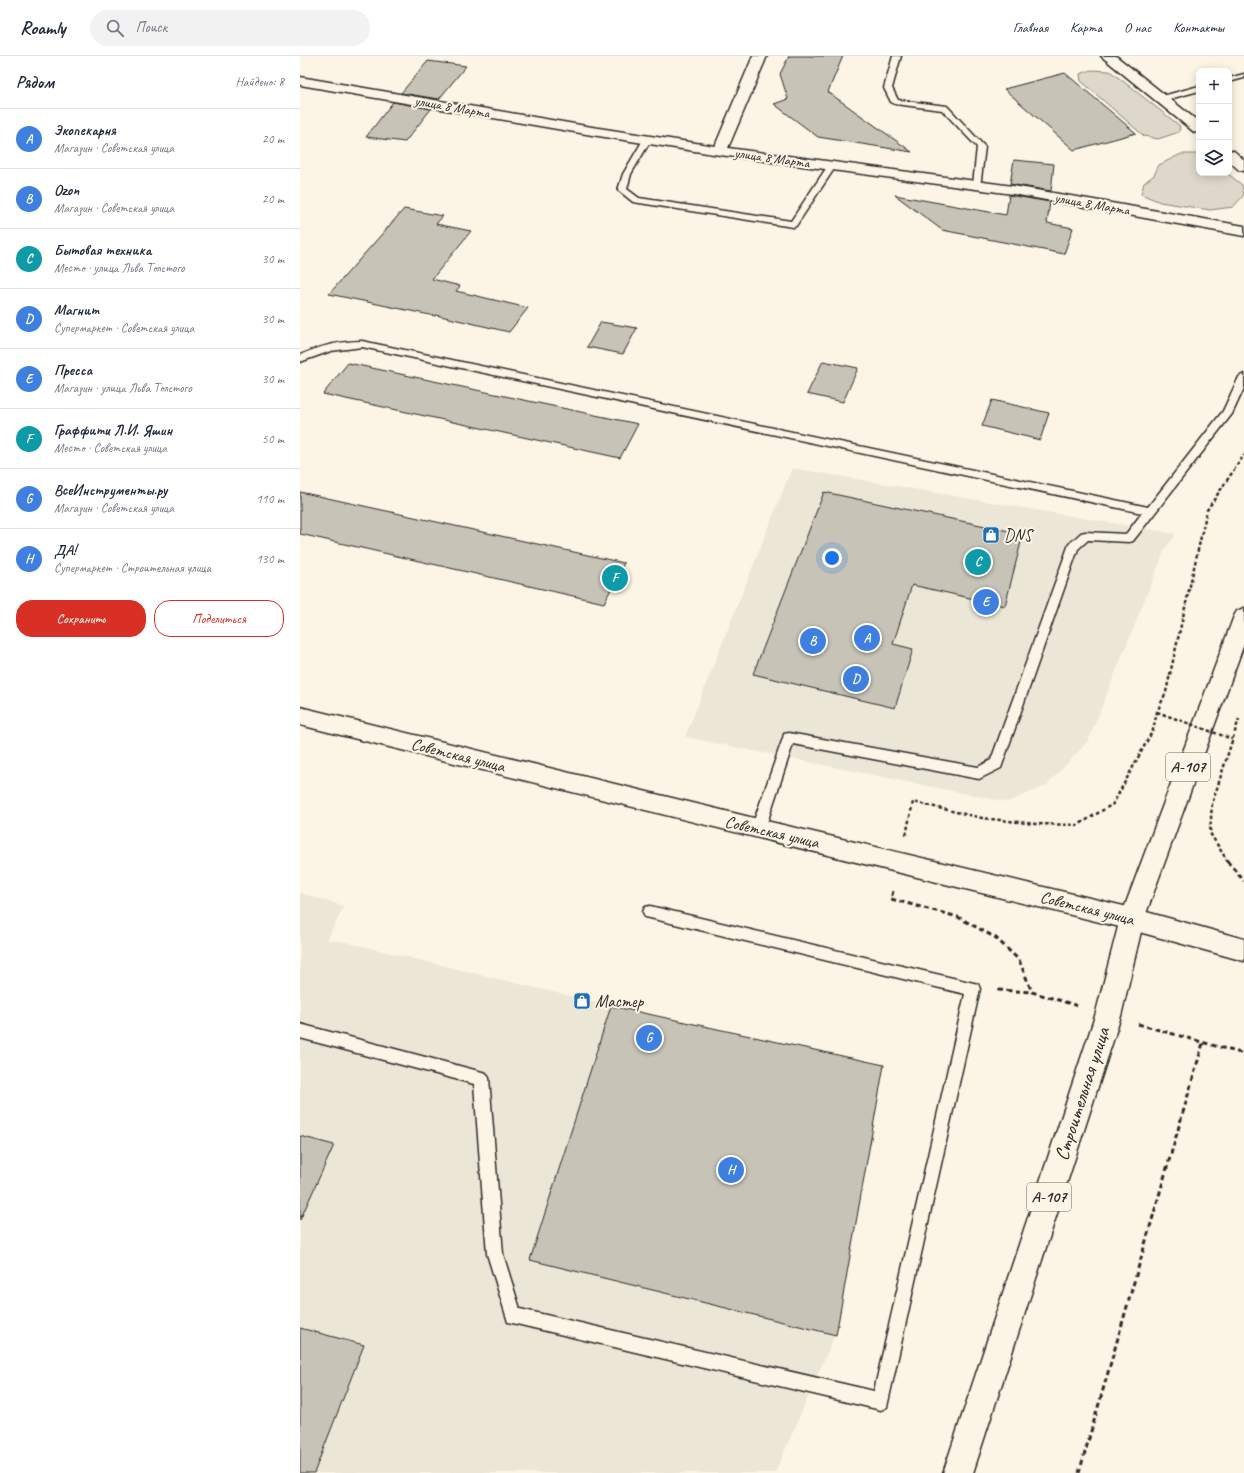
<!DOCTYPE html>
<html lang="ru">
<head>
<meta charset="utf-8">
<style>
  :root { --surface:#fff; --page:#f2f2f3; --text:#1f2937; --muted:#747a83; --line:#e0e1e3; --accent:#d93025 }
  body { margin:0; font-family:Caveat,sans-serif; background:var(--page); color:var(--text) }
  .controls { position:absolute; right:12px; top:12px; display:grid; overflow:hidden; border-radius:8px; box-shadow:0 2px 10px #0003 }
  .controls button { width:36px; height:36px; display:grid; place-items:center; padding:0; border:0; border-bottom:1px solid var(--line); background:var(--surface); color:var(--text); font:20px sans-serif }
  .you { position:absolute; left:532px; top:502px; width:14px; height:14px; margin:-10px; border:3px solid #fff; border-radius:50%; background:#1a73e8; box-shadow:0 0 0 6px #1a73e833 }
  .badge { display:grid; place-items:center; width:26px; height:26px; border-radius:50%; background:var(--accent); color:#fff; font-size:13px; font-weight:700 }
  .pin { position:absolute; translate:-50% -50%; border:2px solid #fff; box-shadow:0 1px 4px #0006 }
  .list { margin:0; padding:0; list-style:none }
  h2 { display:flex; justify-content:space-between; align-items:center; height:52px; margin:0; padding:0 16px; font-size:17px }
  h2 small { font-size:13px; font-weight:400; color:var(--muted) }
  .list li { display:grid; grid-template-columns:26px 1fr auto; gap:12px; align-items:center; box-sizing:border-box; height:60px; padding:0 16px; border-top:1px solid var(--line) }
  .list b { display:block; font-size:15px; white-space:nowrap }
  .list p { margin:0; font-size:13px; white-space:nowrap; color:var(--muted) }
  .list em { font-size:13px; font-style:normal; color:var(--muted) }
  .actions { display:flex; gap:8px; padding:12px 16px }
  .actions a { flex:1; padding:9px 0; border:1px solid var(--accent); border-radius:16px; text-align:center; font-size:14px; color:var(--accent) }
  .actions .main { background:var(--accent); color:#fff }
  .icon { flex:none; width:22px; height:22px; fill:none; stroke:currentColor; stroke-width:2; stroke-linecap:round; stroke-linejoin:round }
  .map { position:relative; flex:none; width:944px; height:1417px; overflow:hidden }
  header { display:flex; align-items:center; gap:24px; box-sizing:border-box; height:56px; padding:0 20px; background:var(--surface); border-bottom:1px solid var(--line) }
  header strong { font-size:19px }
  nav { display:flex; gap:22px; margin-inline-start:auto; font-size:14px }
  .search { width:280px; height:36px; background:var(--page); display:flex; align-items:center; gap:10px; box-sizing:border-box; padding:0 14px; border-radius:22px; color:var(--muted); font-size:15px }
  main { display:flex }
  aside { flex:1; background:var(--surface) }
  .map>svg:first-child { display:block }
  .built { fill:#ece6d7 }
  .green { fill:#ded8ca; stroke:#84827a }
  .building { fill:#c8c3b7; stroke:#2b2b2b }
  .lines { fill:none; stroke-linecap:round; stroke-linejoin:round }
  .lane-casing { stroke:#2b2b2b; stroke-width:3 }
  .street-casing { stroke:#2b2b2b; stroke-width:3 }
  .secondary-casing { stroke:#2b2b2b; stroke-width:3 }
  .highway-casing { stroke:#2b2b2b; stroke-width:3 }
  .path-far1 { stroke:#2b2b2b; stroke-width:2.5; stroke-dasharray:3.5 2.5; stroke-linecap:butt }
  .path { stroke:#2b2b2b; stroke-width:3; stroke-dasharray:5 3.5; stroke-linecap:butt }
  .lane { fill:#fcf5e5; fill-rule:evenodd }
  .street { fill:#fcf5e5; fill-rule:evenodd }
  .secondary { fill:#fcf5e5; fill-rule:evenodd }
  .highway { fill:#fcf5e5; fill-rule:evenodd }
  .path-bridge { stroke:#2b2b2b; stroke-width:2.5; stroke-dasharray:3.5 2.5; stroke-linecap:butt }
  .labels { text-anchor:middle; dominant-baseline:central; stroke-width:4; stroke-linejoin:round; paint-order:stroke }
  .far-street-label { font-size:14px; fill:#2b2b2b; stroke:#fcf5e5 }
  .shield { fill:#fcf5e5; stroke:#6a6863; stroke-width:1 }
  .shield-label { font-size:16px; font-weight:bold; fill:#2b2b2b }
  .poi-label { font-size:17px; fill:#2b2b2b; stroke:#fcf5e5; text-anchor:start }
  .street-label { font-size:17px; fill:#2b2b2b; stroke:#fcf5e5 }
  .near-street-label { font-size:20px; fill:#2b2b2b; stroke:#fcf5e5 }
</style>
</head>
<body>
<header>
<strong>Roamly</strong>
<div class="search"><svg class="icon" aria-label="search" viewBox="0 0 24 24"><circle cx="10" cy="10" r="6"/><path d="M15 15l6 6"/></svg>Поиск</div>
<nav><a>Главная</a><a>Карта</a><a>О нас</a><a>Контакты</a></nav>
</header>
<main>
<aside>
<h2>Рядом<small>Найдено: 8</small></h2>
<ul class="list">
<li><span class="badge" style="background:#3f7fe0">A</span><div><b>Экопекарня</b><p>Магазин · Советская улица</p></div><em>20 m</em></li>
<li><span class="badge" style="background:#3f7fe0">B</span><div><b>Ozon</b><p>Магазин · Советская улица</p></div><em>20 m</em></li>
<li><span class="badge" style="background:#0f9aa8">C</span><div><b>Бытовая техника</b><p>Место · улица Льва Толстого</p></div><em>30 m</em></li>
<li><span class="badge" style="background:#3f7fe0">D</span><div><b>Магнит</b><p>Супермаркет · Советская улица</p></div><em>30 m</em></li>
<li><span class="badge" style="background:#3f7fe0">E</span><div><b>Пресса</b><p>Магазин · улица Льва Толстого</p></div><em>30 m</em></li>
<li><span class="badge" style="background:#0f9aa8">F</span><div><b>Граффити Л.И. Яшин</b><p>Место · Советская улица</p></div><em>50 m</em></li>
<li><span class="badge" style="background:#3f7fe0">G</span><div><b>ВсеИнструменты.ру</b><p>Магазин · Советская улица</p></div><em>110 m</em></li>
<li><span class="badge" style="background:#3f7fe0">H</span><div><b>ДА!</b><p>Супермаркет · Строительная улица</p></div><em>130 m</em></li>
</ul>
<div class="actions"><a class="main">Сохранить</a><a>Поделиться</a></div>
</aside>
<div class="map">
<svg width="944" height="1417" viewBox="0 0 944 1417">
  <rect width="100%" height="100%" fill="#fcf5e5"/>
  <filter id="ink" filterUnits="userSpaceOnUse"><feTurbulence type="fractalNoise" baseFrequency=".025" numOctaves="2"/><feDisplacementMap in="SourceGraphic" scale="8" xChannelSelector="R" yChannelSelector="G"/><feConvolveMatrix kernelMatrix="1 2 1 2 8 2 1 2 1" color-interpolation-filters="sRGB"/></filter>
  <g filter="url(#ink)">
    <g class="built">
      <path d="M492,412L876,478L865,493L788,685L746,730L707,746L385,681Z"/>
      <path d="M0,837L44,850L27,884L45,886L311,950L584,1009L535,1279L475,1417H0Z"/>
    </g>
    <g class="green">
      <path d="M791,14L810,15L880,70L879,76L858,83L844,80L781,25L780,18Z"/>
      <path d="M881,98H899V117H927L942,129L944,139L933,151L910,154L860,146L841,138L844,127L854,119L859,109Z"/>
    </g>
    <g class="building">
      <path d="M489,0H543L528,36L612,96L518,81L474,48L488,43L480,18Z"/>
      <path d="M128,5L166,10L139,43L101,37Z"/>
      <path d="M765,17L836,77L774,94L704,33Z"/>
      <path d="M93,46L131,53L105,86L66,81Z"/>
      <path d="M714,104L754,108L751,135L710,128Z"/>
      <path d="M595,139L706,159L709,139L750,146L747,167L773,172L764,198L642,174Z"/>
      <path d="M104,153L143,160L136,168L171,175L132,223L160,230L156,235L228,252L209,276L136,259L135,260L29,238Z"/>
      <path d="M301,266L337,272L323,298L287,291Z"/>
      <path d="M523,305L558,312L543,346L507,338Z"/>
      <path d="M48,307L338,368L320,402L23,338Z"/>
      <path d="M692,344L749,357L740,384L682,370Z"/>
      <path d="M0,436L324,507L304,547L0,478Z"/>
      <path d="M524,436L723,478L705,550L612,529L593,588L613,593L595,652L453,618Z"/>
      <path d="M311,950L584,1009L536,1279L230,1204Z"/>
      <path d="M0,1080L34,1089L0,1164Z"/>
      <path d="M0,1272L64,1289L14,1417H0Z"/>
    </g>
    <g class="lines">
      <defs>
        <g id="lane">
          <path d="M593,0H601L592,32L598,44L647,50L685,91L680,131H674L673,129L677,91L642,54L595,48L591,46L584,32Z"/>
          <path d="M944,18V22L929,26V22Z"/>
          <path d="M899,30V35L862,45L858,43L859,41Z"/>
          <path d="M347,81L351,84L331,118L327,133L339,142L491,165L529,108H535L536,110L496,170L493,171L333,146L318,134L323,118L343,84Z"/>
          <path d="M62,285L848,451L923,355L939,321L944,318V332L932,358L833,485L829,486L788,484L778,493L701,712L679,723L493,688L465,773L463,777L458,779L453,777L451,773L483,682L484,678L489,677L678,711L691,704L769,488L781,477L785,476L826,478L842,457L62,291L31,295L0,306V299C20,290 40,285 62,285Z"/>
          <path d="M350,850L678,928L680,933L587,1351L581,1354L208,1266L187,1198L174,1028L0,982V968L186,1017L189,1022L203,1198L220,1253L574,1335L665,938L350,862L345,861L343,856L345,851Z"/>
        </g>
        <g id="street">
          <path d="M453,0H467L428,92L713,130L944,170V180L713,138L420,99L292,79L0,29V21L292,71L415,90Z"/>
          <path d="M801,0H816L899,66V77L894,76Z"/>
          <path d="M929,94L934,95L944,104V115L939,114L929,105Z"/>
        </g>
        <path id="secondary" d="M0,651L458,763L832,852L944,883V905L832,874L0,669Z"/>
        <path id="highway" d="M944,552V588L844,863L821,960L673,1417H643L795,960L820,863L934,560L937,555Z"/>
      </defs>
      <use href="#lane" class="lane-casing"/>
      <use href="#street" class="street-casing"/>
      <use href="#secondary" class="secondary-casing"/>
      <use href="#highway" class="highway-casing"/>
      <g class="path-far1">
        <path d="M606,779L613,746L682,762L736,768L778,769L813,748L853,674L857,656L866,636L907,454L944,399"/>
        <path d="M928,806L910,777L912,748L939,663"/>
      </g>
      <g class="path">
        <path d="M927,805L944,825"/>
        <path d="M593,835L591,843L658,861L696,882L719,904L732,936L778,950"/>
        <path d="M698,934L732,936"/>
        <path d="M838,968L944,998"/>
        <path d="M779,1417L903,987"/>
      </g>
      <use href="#lane" class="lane"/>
      <use href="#street" class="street"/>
      <use href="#secondary" class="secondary"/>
      <use href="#highway" class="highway"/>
      <path class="path-bridge" d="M857,656L932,683"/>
    </g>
  </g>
  <defs>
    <symbol id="shop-square" viewBox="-11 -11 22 22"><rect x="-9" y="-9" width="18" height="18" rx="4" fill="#1f6fb2" stroke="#fcf5e5"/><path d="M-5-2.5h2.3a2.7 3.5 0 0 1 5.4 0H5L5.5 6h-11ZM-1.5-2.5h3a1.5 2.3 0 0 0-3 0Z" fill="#fff"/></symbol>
  </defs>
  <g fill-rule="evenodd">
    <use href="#shop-square" x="681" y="469" width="20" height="20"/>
    <use href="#shop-square" x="272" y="935" width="20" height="20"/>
  </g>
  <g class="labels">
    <g class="far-street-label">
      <text transform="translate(152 51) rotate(10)">улица 8 Марта</text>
      <text transform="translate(472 102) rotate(8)">улица 8 Марта</text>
      <text transform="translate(792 148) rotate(10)">улица 8 Марта</text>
    </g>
    <g class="shield">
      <rect x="866" y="697" width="44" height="28" rx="3"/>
      <rect x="727" y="1127" width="44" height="28" rx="3"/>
    </g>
    <g class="shield-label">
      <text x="888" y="711">А-107</text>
      <text x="749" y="1141">А-107</text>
    </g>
    <g class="poi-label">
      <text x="704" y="479">DNS</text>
      <text x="295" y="945">Мастер</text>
    </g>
    <g class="street-label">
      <text transform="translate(158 699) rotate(14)">Советская улица</text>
      <text transform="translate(472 776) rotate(13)">Советская улица</text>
      <text transform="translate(787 852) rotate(14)">Советская улица</text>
    </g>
    <g class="near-street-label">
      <text transform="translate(782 1038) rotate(-72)">Строительная улица</text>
    </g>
  </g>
</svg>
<div class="controls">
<button>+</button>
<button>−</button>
<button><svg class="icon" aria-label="layers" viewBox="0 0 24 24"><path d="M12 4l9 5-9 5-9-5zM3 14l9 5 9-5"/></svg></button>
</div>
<div class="you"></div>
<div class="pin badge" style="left:567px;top:582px;background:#3f7fe0">A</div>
<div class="pin badge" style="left:513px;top:585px;background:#3f7fe0">B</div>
<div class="pin badge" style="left:678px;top:506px;background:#0f9aa8">C</div>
<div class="pin badge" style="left:556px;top:623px;background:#3f7fe0">D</div>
<div class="pin badge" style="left:686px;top:546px;background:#3f7fe0">E</div>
<div class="pin badge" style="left:315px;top:522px;background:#0f9aa8">F</div>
<div class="pin badge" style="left:349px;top:982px;background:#3f7fe0">G</div>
<div class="pin badge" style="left:431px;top:1114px;background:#3f7fe0">H</div>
</div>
</main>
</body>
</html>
